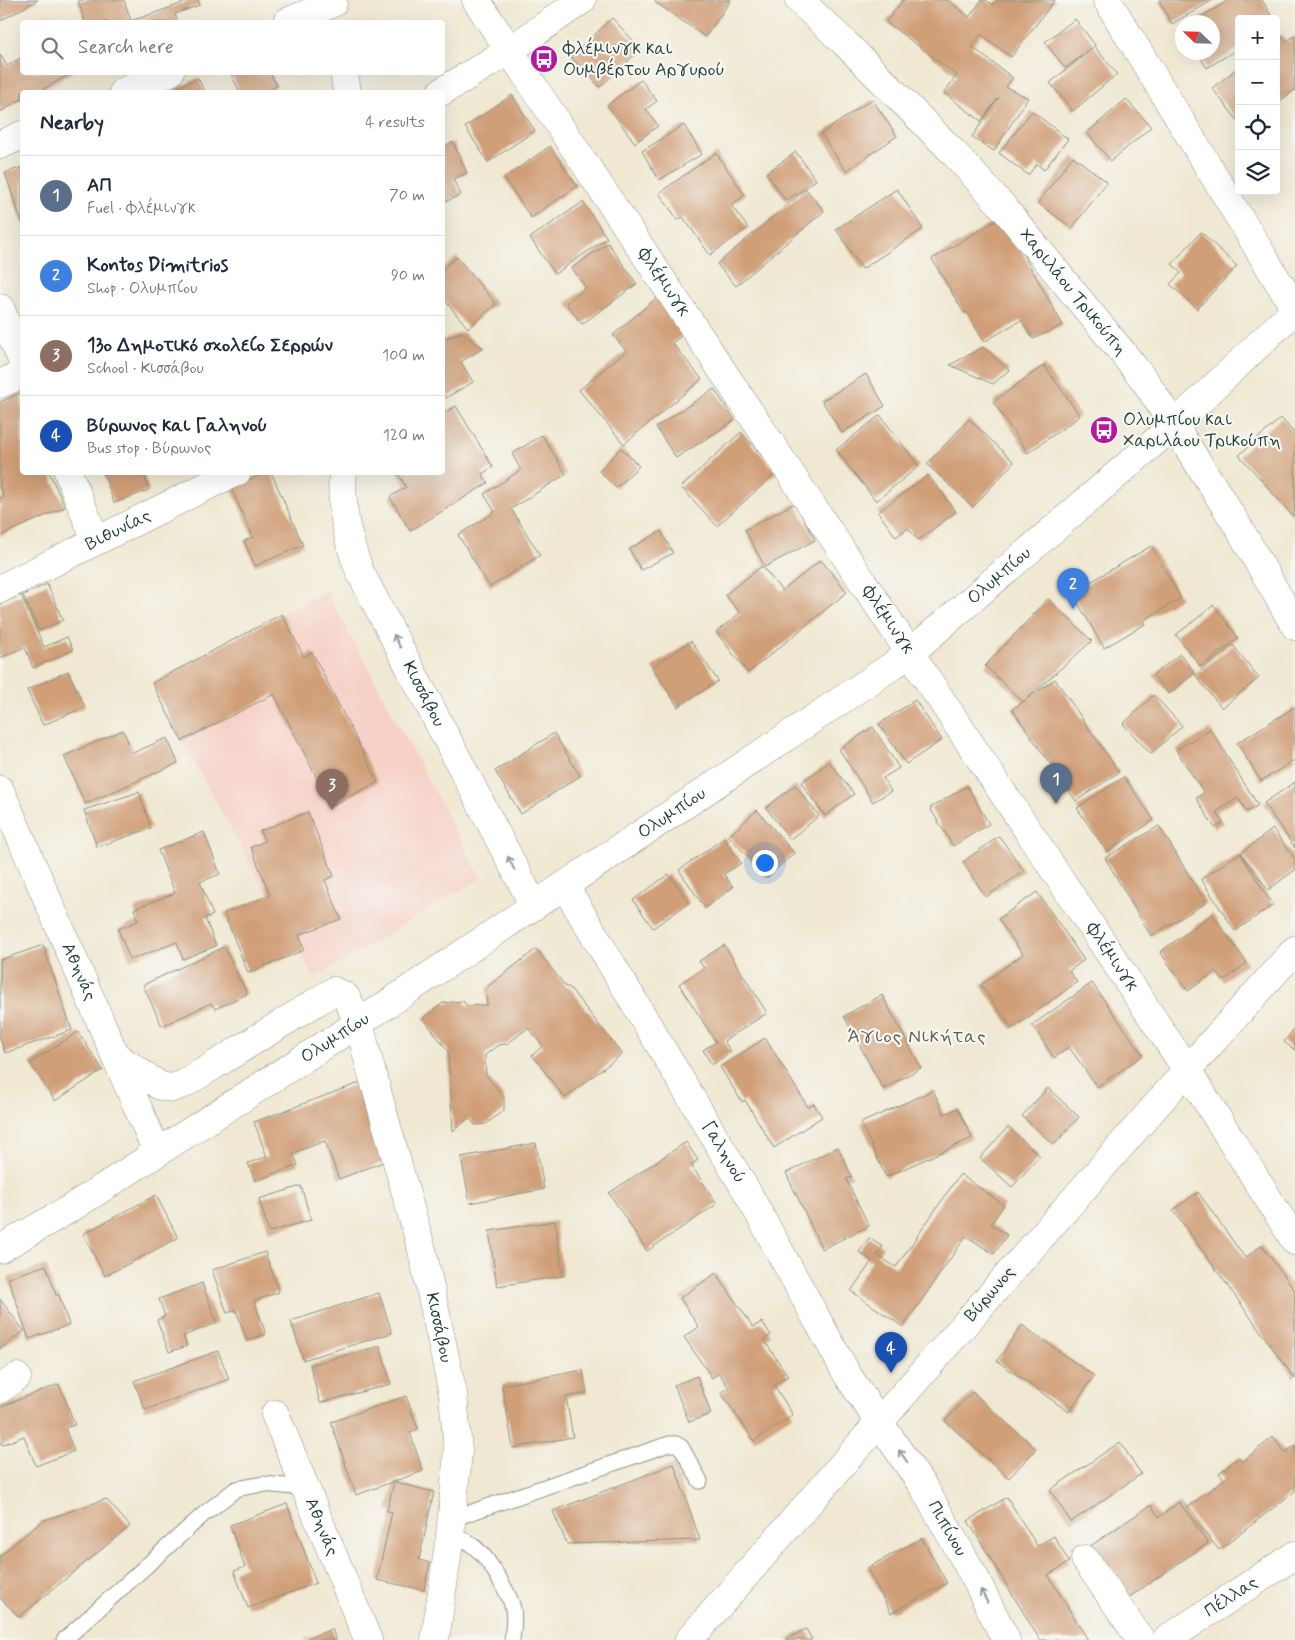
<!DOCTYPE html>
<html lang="en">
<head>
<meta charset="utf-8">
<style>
  :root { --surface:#fff; --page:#f6f6f7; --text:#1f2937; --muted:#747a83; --line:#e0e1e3; --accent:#b5179e }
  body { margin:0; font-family:Mynerve,sans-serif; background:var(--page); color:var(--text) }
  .controls { position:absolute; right:15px; top:15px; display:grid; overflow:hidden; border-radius:5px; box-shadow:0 5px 20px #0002 }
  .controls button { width:45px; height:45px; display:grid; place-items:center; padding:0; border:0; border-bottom:1px solid var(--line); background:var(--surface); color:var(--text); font:25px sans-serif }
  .compass { position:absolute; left:1175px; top:15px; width:45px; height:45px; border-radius:50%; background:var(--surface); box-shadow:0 5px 20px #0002; rotate:293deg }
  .you { position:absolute; left:764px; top:862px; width:18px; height:18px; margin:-12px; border:4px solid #fff; border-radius:50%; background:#1a73e8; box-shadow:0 0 0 8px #1a73e833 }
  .badge { display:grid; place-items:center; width:32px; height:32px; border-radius:50%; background:var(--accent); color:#fff; font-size:16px; font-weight:700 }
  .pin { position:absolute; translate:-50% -41px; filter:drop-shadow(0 1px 2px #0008) }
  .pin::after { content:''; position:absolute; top:26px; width:18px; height:15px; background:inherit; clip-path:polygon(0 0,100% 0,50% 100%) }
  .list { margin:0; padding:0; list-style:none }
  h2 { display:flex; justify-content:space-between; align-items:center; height:65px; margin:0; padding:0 20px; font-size:21px }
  h2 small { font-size:16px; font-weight:400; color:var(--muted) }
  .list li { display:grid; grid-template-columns:32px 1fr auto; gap:15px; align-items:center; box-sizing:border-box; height:80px; padding:0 20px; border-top:1px solid var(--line) }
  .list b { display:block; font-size:19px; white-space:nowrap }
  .list p { margin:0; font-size:16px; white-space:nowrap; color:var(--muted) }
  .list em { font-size:16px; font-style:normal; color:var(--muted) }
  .icon { flex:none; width:28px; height:28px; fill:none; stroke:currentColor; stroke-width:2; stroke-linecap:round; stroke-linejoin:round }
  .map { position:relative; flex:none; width:1295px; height:1640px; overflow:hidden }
  .search { position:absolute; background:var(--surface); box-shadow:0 5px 20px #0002; left:20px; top:20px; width:425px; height:55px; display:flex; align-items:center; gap:12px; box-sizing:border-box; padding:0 18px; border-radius:5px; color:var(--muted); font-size:19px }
  .panel { position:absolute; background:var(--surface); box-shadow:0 5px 20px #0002; left:20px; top:90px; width:425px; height:385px; border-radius:5px }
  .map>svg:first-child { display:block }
  .built { fill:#f7d1c8 }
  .building { fill:#d09f78 }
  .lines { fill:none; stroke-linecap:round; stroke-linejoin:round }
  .service-casing { stroke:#889283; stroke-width:17 }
  .minor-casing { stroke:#889283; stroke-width:29 }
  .tertiary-casing { stroke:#889283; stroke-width:29 }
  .secondary-casing { stroke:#889283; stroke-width:29 }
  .service { stroke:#fff; stroke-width:15 }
  .minor { stroke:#fff; stroke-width:28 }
  .tertiary { stroke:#fff; stroke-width:28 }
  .secondary { stroke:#fff; stroke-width:28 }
  .oneway { stroke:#8f9e9a }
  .labels { text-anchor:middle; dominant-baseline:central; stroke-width:4.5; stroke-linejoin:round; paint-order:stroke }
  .poi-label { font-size:18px; fill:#1f3d34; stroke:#f6f6f2; text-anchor:start }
  .street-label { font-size:18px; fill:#1f3d34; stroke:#f6f6f2 }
  .neighbourhood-label { font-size:19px; letter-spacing:1px; fill:#5d5f4c; stroke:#f6f6f2 }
</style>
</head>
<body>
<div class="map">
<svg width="1295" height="1640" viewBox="0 0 1295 1640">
  <rect width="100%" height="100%" fill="#f6f6f2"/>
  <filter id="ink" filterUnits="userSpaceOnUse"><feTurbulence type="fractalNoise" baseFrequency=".02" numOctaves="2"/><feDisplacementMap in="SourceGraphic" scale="10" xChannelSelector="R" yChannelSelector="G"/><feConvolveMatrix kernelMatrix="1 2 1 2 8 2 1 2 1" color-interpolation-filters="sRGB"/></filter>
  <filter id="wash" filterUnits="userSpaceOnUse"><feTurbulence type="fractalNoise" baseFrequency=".0096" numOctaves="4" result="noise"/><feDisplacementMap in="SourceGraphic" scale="20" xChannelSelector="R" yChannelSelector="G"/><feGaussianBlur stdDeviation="1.12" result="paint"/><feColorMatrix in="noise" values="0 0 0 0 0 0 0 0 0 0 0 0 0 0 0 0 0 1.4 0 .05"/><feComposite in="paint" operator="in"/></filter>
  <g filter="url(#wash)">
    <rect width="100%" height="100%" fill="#f0e8d2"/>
    <path class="built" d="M326,590L481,878L314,978L182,741L152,683Z"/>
    <g id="blocks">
      <g class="building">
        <path d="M0,0H38L0,21Z"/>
        <path d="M82,0H124L131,21L192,0H198L200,5L175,14L178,22H85L78,1Z"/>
        <path d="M656,0H731L705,37L655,2Z"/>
        <path d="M903,0H948L969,17L982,0H986L993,5L997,0H1055L1011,57L981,34L972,47L1013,78L1006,87L1028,98L994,151L972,137L999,97L981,121L944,93L957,75L886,22Z"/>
        <path d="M1159,0H1213L1172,24Z"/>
        <path d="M1229,0H1262L1273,19H1239V48L1207,68L1197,52H1212V22H1193Z"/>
        <path d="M612,18L641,49L600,87L571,57Z"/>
        <path d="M1075,19L1095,45L1094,46L1117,74L1073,111L1050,83L1092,48L1065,68L1045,42Z"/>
        <path d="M1281,35L1286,42L1295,35V90L1276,104V38Z"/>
        <path d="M0,54L7,66L22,57V72H73L39,92H22V99L0,112Z"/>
        <path d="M1239,67V122L1212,88Z"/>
        <path d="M230,72H270L277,86L265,92H240Z"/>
        <path d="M198,78L205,92H167Z"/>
        <path d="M641,80L657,101L646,109L658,126L635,143L607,105Z"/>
        <path d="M512,95L535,131L488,162L465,127Z"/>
        <path d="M872,99L897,136L846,171L821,134Z"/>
        <path d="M1126,99L1151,127L1111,161L1087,133Z"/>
        <path d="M1032,111L1068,139L1044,170L1037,164L1028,175L999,153Z"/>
        <path d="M684,125L702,154L659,180L642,151Z"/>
        <path d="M453,142L467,173L453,179L461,195L442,203V147Z"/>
        <path d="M550,146L577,186L531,218L504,178Z"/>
        <path d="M796,152L816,180L786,201L766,173Z"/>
        <path d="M716,153L745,195L731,205L748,228L710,255L683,217L678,220L659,193Z"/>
        <path d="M1073,156L1107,182L1072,228L1038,203Z"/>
        <path d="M22,167V223L5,173Z"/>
        <path d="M806,189L824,211L736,286L717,264Z"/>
        <path d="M897,189L923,229L862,269L836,229Z"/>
        <path d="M583,202L607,238L555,274L530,238Z"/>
        <path d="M1002,217L1063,325L1033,339L1021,320L984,342L967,312L964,313L932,259Z"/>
        <path d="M1201,232L1237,266L1197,309L1170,284L1181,273L1172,264Z"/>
        <path d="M608,243L637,284L582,324L566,303L586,288L572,268Z"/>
        <path d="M457,257L496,304L468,328L442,297V269Z"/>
        <path d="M660,295L689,330L672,343L702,379L624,444L579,390L626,351L613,335Z"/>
        <path d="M462,332L483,348L461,362L473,382L442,400V340Z"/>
        <path d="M983,347L1009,370L993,384L950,365Z"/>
        <path d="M1044,365L1080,416L1028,453L993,402Z"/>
        <path d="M866,374L885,406L842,433L822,401Z"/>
        <path d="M714,389L735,420L676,458L656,427Z"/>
        <path d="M22,392V472H49L65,507L0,536V498L4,497L0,488V402Z"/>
        <path d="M456,406L493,467L482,474L488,483L410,531L390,497L406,487L397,472H442V414Z"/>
        <path d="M880,415L919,466L876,501L836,450Z"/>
        <path d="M1281,418L1295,434V514L1293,516L1239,455Z"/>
        <path d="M969,419L1014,462L973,507L927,464Z"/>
        <path d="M741,432L777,472L717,526L681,487Z"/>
        <path d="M542,435L566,474L511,509L540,555L490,587L458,535L495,512L484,494L521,470L512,454Z"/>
        <path d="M621,448L639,466L616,488L599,471Z"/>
        <path d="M103,472H143L149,490L114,503Z"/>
        <path d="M266,472H271L303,545L255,566L244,541L253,537L231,488Z"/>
        <path d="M928,475L956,512L918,540L908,528L896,537L878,512Z"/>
        <path d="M795,503L815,540L765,567L745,530Z"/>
        <path d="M661,531L673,553L641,570L629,549Z"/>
        <path d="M1151,546L1181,598L1143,621L1145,624L1104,648L1072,593Z"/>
        <path d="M821,560L847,592L748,673L716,632L740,613L725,595L762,566L782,591Z"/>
        <path d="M47,584L63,620L39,631L23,595Z"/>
        <path d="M21,595L44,647L67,637L73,650L33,668L25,647L0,658V604Z"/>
        <path d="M1048,599L1092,641L1023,702L1055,679L1119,772L1076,801L1012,709L1023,702L985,666Z"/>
        <path d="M1214,605L1238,638L1201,667L1176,635Z"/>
        <path d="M282,614L304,657L312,652L378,782L331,806L274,694L182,741L152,683Z"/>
        <path d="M691,641L718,681L678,707L652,667Z"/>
        <path d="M1233,645L1259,678L1222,708L1195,675Z"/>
        <path d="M1180,654L1195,673L1169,694L1153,675Z"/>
        <path d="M68,671L85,707L43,725L27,690Z"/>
        <path d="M1154,695L1182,726L1151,754L1123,724Z"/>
        <path d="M915,700L942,740L906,764L879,724Z"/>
        <path d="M1295,707V760L1261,781L1237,743Z"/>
        <path d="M873,727L899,768L883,778L891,791L873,802L839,749Z"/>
        <path d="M1210,729L1258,805L1247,812L1238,798L1216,812L1223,823L1215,828L1196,798L1204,793L1176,750Z"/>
        <path d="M123,730L133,753L167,738L178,763L85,804L64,756Z"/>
        <path d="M554,733L580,776L521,814L495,771Z"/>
        <path d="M829,762L854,794L825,816L801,783Z"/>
        <path d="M1124,777L1154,820L1107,852L1077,808Z"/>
        <path d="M1295,782V848L1264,803Z"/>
        <path d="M795,785L819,816L790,839L766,808Z"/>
        <path d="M967,786L989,824L953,846L930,808Z"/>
        <path d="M139,792L151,828L97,847L84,810Z"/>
        <path d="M757,810L794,853L767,878L729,836Z"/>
        <path d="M308,812L334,876L325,880L341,919L299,935L304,950L248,973L224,913L270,895L251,847L265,841L260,831Z"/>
        <path d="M1159,826L1206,903L1151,936L1105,858Z"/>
        <path d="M1273,829L1295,859V870L1268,890L1241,853Z"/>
        <path d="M204,832L220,874L200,882L213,915L205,918L216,946L183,959L177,942L130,960L118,929L138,921L134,909L175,893L158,850Z"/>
        <path d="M999,836L1024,871L986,897L963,862Z"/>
        <path d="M724,838L741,863L724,874L733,887L705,908L679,870Z"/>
        <path d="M1240,853L1273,905L1235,931L1201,879Z"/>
        <path d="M669,874L689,903L653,928L633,900Z"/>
        <path d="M1037,892L1084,960L1069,971L1077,982L1012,1029L981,985L1023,954L998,919Z"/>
        <path d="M1212,914L1247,963L1223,981L1216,971L1188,991L1160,952Z"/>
        <path d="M43,945L72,1030L5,1053L0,1038V960Z"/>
        <path d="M724,945L767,1013L724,1041L731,1052L712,1065L703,1050L716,1042L679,984L704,968L699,961Z"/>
        <path d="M224,947L247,994L215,1009L211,1003L162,1026L143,985Z"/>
        <path d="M536,949L566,987H569L622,1054L565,1098L532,1055L543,1046L528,1028L507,1044L498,1045L485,1055L486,1075L504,1097V1110L486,1124L475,1125L469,1118L453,1131L448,1051L423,1018L443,1003L463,1001L467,1006L487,1005L486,988Z"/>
        <path d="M1092,983L1143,1055L1097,1087L1069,1047L1054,1058L1032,1025Z"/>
        <path d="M882,995L921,1068L883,1089L844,1016Z"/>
        <path d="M1295,1027V1050L1284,1042Z"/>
        <path d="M78,1032L103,1070L55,1101L30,1063Z"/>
        <path d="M765,1038L808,1107L814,1104L822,1117L774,1148L745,1100L742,1102L720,1067Z"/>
        <path d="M362,1082L391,1159L339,1179L325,1141L293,1153L298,1165L255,1181L248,1163L267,1157L254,1122Z"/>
        <path d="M1048,1088L1079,1117L1054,1145L1022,1116Z"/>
        <path d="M933,1090L944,1114L958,1108L972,1138L886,1177L861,1123Z"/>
        <path d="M1008,1127L1040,1156L1012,1187L980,1158Z"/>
        <path d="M686,1142L698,1160L691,1165L717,1204L647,1251L609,1193Z"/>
        <path d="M536,1143L544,1189L470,1203L461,1157Z"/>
        <path d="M838,1147L852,1177L846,1179L869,1226L822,1249L786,1173Z"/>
        <path d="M960,1174L1004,1205L991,1224L1007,1235L994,1254L966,1236L903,1327L851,1291L872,1261L859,1252L869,1238L883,1247L877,1255L896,1267Z"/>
        <path d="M301,1186L311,1220L269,1232L259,1199Z"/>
        <path d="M1198,1192L1245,1258L1262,1245L1295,1291V1379L1173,1210Z"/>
        <path d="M156,1195L178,1238L105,1276L83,1234Z"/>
        <path d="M555,1221L563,1276L497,1286L489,1231Z"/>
        <path d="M265,1252L279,1292L254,1301L266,1334L247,1341L236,1310L227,1313L212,1270Z"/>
        <path d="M46,1265L56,1295H59L69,1325L29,1339L8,1278Z"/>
        <path d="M716,1273L753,1327L762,1322L771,1335L764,1340L788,1376L774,1385L793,1415L754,1441L721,1393L729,1388L719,1373L712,1378L684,1337L699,1327L680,1298Z"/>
        <path d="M202,1283L217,1323L183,1336L187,1346L169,1352L157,1320L165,1316L159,1299Z"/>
        <path d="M379,1293L392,1333L303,1360L291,1321Z"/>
        <path d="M0,1299L24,1331L0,1349Z"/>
        <path d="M1022,1325L1094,1376L1069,1412L997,1361Z"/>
        <path d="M380,1346L391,1384L320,1403L310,1365Z"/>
        <path d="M218,1351L229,1379L145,1410L134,1381Z"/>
        <path d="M583,1370L587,1393L566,1397L573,1437L513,1448L502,1385Z"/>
        <path d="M697,1376L711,1414L689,1422L674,1385Z"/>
        <path d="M59,1384L75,1425L65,1428L74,1451L36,1466L24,1436L2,1445L0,1439V1407Z"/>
        <path d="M972,1392L1036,1449L1009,1478L945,1421Z"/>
        <path d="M406,1396L418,1429L410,1433L423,1471L356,1495L331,1422Z"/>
        <path d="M1273,1437L1285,1453L1295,1445V1491L1219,1550L1186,1509L1224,1479L1219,1473L1239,1457L1242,1462Z"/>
        <path d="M1120,1442L1141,1474L1071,1522L1050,1490Z"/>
        <path d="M674,1464L700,1540L567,1544L553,1511Z"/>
        <path d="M394,1482L434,1492L419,1560L430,1563L424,1590L377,1580L392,1512L387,1511Z"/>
        <path d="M1007,1497L1037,1546L1054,1536L1069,1562L1048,1575L1088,1640H1040L968,1521Z"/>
        <path d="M106,1499L130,1526L19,1617L0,1598V1556L42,1521Z"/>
        <path d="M1179,1502L1208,1543L1122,1602L1086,1549L1151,1505L1159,1517Z"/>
        <path d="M287,1504L316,1583L248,1608L234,1571L245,1567L230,1525Z"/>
        <path d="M922,1538L947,1583L891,1613L867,1568Z"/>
        <path d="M332,1629L336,1640H303Z"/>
        <path d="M806,1629L812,1640H785Z"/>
      </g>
    </g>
  </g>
  <g filter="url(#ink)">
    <use href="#blocks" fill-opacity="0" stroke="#889283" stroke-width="1"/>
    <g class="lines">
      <defs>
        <g id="service">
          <path d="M452,1519L669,1444H676L681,1447L700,1481"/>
          <path d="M450,1536C461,1537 472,1544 480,1552C490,1562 511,1596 513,1609C515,1618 513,1630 512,1640"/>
          <path d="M64,1640L204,1514L236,1489L263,1484L305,1488"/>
        </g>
        <g id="minor">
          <path id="s1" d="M799,0L845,43L954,153L1004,208L1122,352L1145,381L1200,466L1239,528L1295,626"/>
          <path d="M1107,0L1295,309"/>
          <path d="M287,22L333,3"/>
          <path d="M344,72L347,92"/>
          <path d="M123,92L170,72"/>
          <path d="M441,92L510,50L582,0"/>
          <path d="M0,145L22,135"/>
          <path d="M0,308L22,360"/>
          <path d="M0,384L22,374"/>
          <path d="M68,472L96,541"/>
          <path id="s2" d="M343,472C340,508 347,539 360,572L534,906"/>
          <path id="s3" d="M0,589L221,479L237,472"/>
          <path id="s4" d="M0,790L157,1152"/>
          <path id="s5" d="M565,886L746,1190L848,1376L924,1488L974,1576L1006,1640"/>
          <path id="s6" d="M116,1056L160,1086L172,1088L184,1084L334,991L346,997L359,1023L369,1063L422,1250L453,1394L458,1451L450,1536L435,1640"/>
          <path d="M1187,1070L1295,1241"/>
          <path id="s7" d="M0,1249L71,1208L359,1023L892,666L910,653L1173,426L1295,310"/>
          <path d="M0,1389L17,1377"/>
          <path id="s8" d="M275,1414L368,1640"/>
          <path d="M1085,1559L1141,1640"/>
          <path id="s9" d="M1166,1640L1295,1555"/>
        </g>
        <path id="tertiary" d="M1187,1070L1295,950"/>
        <g id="secondary">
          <path id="s10" d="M476,0L1187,1070L689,1640"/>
        </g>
      </defs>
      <use href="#service" class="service-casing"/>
      <use href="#minor" class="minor-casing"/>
      <use href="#tertiary" class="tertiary-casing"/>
      <use href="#secondary" class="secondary-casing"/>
      <use href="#service" class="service"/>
      <use href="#minor" class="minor"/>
      <use href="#tertiary" class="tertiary"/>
      <use href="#secondary" class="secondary"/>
    </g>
    <defs><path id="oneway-shaft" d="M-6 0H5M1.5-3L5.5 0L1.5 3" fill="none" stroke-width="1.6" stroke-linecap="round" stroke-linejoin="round" transform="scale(1.25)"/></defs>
    <g class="oneway">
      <use href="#oneway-shaft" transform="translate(397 641) rotate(-117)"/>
      <use href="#oneway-shaft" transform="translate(511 863) rotate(-117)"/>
      <use href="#oneway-shaft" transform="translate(903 1456) rotate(-125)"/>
      <use href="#oneway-shaft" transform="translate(984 1596) rotate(-117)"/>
    </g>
  </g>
  <defs>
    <symbol id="bus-disc" viewBox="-11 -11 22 22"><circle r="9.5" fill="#b5179e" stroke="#f6f6f2"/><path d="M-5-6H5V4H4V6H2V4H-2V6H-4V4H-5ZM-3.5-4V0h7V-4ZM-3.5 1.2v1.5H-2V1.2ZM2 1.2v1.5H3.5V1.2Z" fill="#fff"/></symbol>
  </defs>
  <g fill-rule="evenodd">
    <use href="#bus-disc" x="528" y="43" width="32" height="32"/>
    <use href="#bus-disc" x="1088" y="414" width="32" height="32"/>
  </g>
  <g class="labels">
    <g class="poi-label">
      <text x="563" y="49">Φλέμινγκ και<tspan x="563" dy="21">Ουμβέρτου Αργυρού</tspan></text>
      <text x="1123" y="420">Ολυμπίου και<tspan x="1123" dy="21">Χαριλάου Τρικούπη</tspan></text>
    </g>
    <g class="street-label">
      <text stroke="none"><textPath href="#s10" startOffset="339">Φλέμινγκ</textPath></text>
      <text stroke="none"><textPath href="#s1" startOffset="401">Χαριλάου Τρικούπη</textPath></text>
      <text stroke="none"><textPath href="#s3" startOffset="132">Βιθυνίας</textPath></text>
      <text stroke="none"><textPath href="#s7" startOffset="1206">Ολυμπίου</textPath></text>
      <text stroke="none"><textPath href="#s10" startOffset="744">Φλέμινγκ</textPath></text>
      <text stroke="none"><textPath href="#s2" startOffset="240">Κισσάβου</textPath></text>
      <text stroke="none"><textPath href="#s7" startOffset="801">Ολυμπίου</textPath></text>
      <text stroke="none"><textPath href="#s10" startOffset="1149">Φλέμινγκ</textPath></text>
      <text stroke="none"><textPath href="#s4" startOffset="198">Αθηνάς</textPath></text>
      <text stroke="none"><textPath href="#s7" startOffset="396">Ολυμπίου</textPath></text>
      <text stroke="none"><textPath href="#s5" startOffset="310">Γαληνού</textPath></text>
      <text transform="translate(990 1294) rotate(-49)">Βύρωνος</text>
      <text stroke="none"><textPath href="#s6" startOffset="612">Κισσάβου</textPath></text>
      <text stroke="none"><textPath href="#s8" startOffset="122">Αθηνάς</textPath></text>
      <text stroke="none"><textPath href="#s5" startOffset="748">Πιπίνου</textPath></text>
      <text stroke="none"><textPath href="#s9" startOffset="78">Πέλλας</textPath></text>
    </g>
    <g class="neighbourhood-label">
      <text x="917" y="1036">Άγιος Νικήτας</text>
    </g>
  </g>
</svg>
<div class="controls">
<button>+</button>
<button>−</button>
<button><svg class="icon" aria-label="locate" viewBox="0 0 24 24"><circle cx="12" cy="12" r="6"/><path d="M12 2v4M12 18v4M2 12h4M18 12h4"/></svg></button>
<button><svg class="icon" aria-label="layers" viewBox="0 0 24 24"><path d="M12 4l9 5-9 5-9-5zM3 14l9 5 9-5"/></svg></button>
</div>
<svg class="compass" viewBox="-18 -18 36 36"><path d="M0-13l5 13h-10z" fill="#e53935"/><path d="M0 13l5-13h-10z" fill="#747a83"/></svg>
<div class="you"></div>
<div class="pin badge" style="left:1056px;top:804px;background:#5c6f8a">1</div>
<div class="pin badge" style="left:1073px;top:609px;background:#3f7fe0">2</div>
<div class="pin badge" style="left:332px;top:810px;background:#8d6e63">3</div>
<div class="pin badge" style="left:891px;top:1373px;background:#1a4fb4">4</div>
<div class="search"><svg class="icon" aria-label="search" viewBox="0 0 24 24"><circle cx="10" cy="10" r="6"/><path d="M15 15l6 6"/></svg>Search here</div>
<section class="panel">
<h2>Nearby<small>4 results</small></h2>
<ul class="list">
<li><span class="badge" style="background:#5c6f8a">1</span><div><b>ΑΠ</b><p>Fuel · Φλέμινγκ</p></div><em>70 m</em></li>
<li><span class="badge" style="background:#3f7fe0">2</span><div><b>Kontos Dimitrios</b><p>Shop · Ολυμπίου</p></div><em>90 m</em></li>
<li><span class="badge" style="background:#8d6e63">3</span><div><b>13ο Δημοτικό σχολείο Σερρών</b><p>School · Κισσάβου</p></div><em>100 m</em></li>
<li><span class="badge" style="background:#1a4fb4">4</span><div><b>Βύρωνος και Γαληνού</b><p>Bus stop · Βύρωνος</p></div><em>120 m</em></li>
</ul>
</section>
</div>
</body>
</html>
